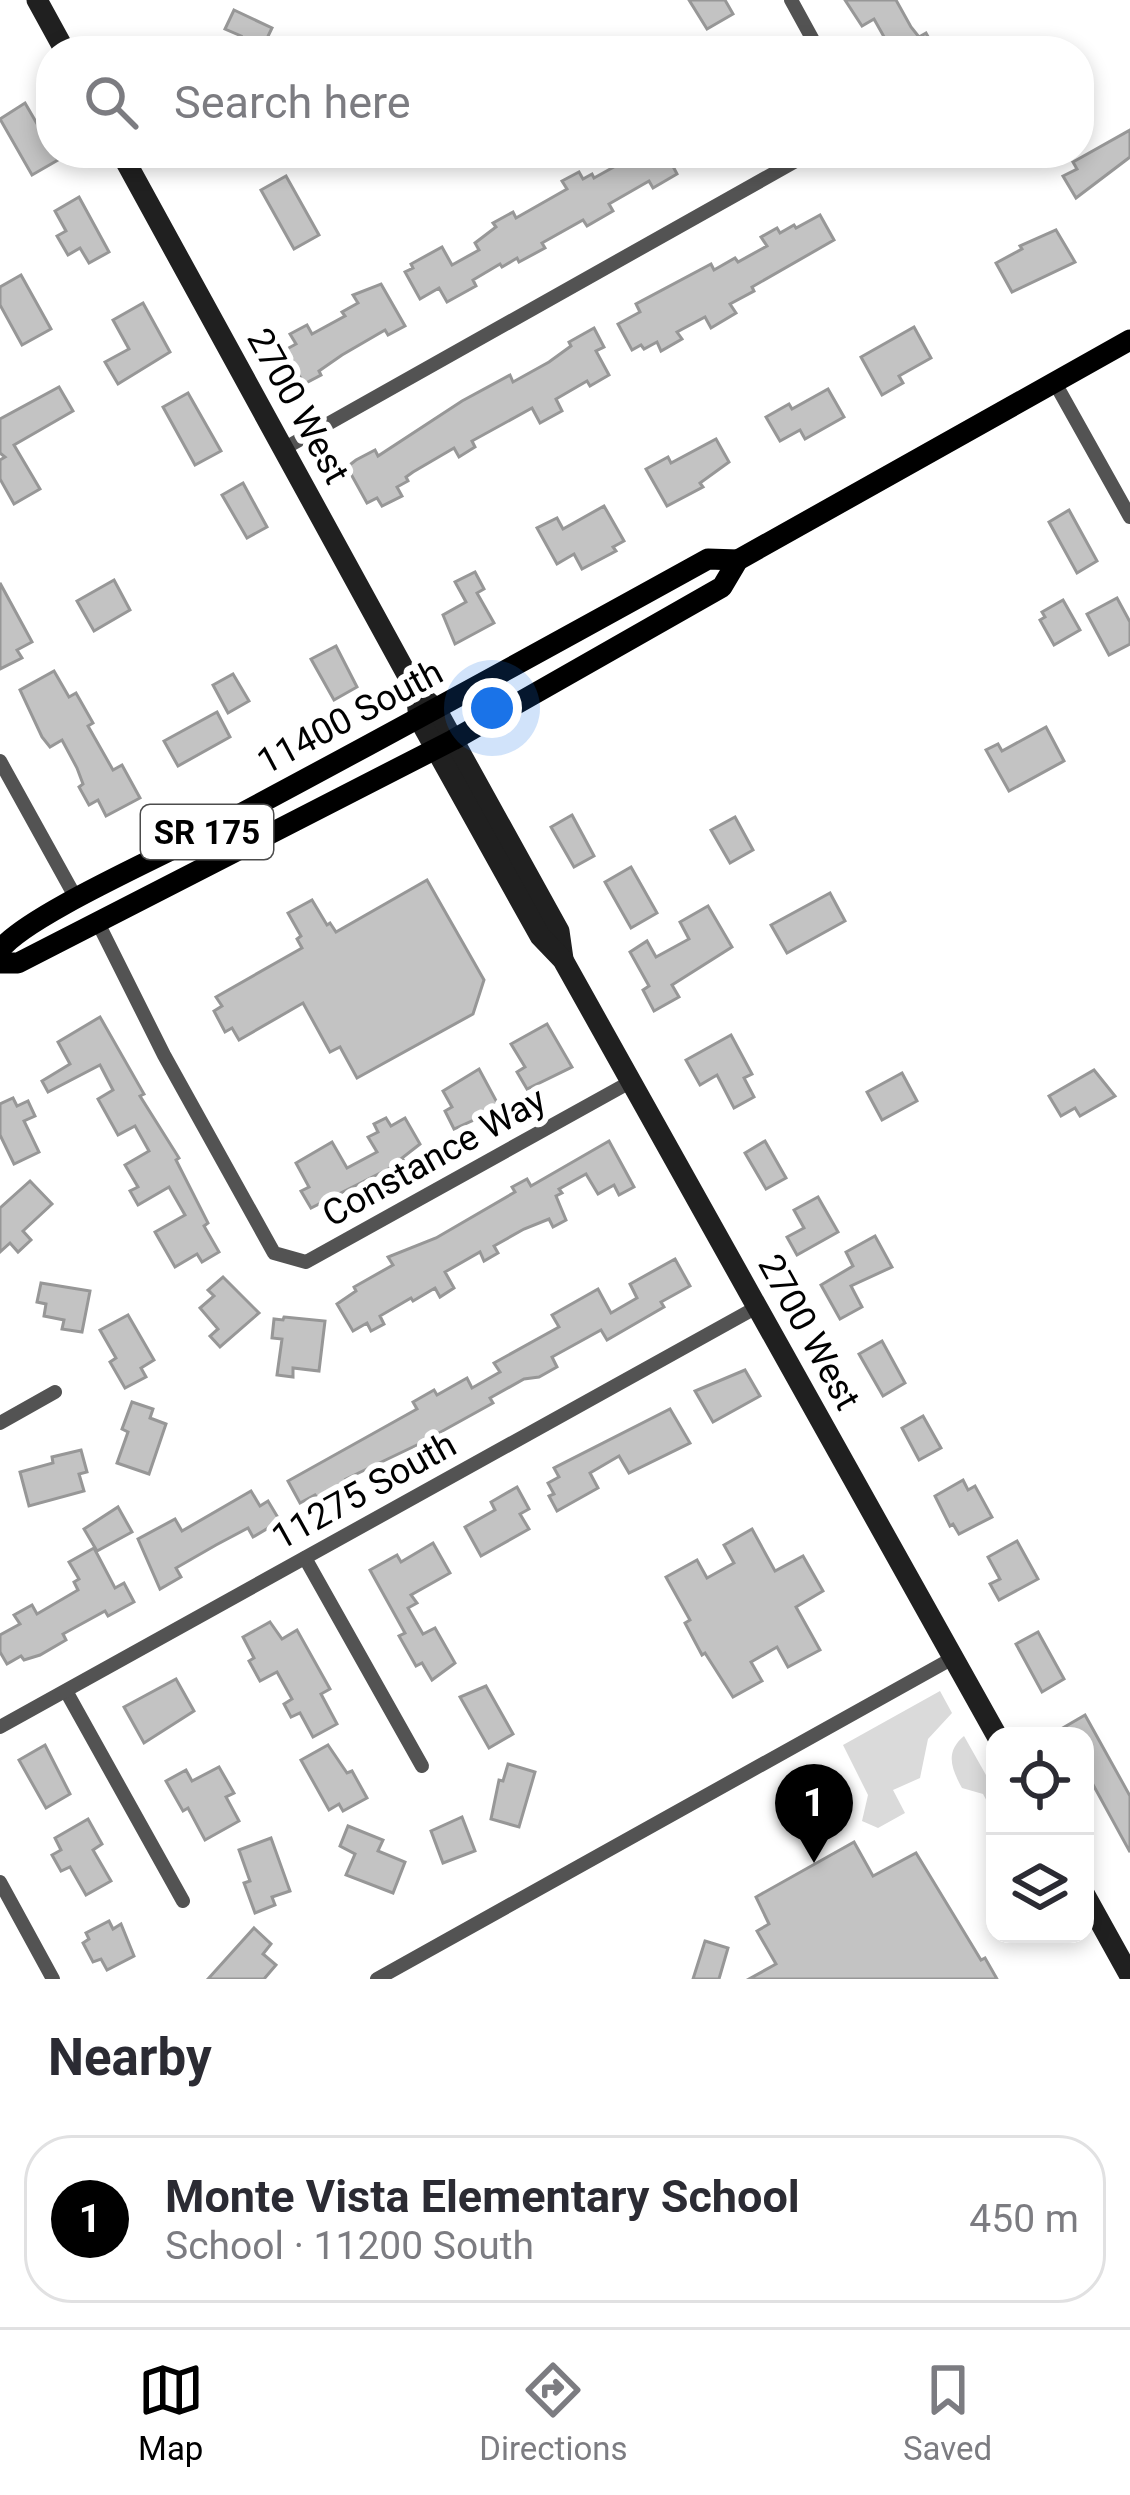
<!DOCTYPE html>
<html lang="en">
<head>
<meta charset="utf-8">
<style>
  :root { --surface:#fff; --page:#f7f7f7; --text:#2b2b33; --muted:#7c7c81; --line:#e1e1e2; --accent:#000 }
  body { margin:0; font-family:Roboto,sans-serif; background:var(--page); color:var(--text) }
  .controls { position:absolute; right:36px; bottom:36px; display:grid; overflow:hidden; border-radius:24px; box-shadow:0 6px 18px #0003 }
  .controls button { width:108px; height:108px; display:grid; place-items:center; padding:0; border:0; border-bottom:3px solid var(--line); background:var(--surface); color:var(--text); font:60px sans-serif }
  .you { position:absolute; left:492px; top:708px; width:42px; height:42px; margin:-30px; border:9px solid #fff; border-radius:50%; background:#1a73e8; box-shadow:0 0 0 18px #1a73e833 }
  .badge { display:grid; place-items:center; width:78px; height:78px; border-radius:50%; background:var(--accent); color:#fff; font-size:39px; font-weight:700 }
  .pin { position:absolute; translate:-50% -99px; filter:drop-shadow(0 3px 6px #0008) }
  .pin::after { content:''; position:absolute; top:63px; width:42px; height:36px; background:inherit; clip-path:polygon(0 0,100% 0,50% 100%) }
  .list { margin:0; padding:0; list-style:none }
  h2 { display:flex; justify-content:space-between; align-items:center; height:156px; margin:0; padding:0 48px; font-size:51px }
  h2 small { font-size:39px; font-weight:400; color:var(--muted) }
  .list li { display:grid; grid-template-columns:78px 1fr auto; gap:36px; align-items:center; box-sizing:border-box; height:168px; margin:0 24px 24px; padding:0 24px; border:3px solid var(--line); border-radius:48px }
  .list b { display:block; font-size:45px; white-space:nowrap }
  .list p { margin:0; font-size:39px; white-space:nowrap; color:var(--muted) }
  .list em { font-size:39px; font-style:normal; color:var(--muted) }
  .icon { flex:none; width:66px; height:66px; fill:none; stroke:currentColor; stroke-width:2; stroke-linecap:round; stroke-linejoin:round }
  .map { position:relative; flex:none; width:1130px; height:1979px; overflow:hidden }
  .search { position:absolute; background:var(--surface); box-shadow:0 6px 18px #0003; left:36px; right:36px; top:36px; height:132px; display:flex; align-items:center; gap:30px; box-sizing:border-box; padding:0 42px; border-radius:48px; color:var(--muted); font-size:45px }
  .sheet { height:348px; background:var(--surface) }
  nav { display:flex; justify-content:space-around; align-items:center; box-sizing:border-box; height:168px; border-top:3px solid var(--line); background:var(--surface); font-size:33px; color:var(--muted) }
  nav a { display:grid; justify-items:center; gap:6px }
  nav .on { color:var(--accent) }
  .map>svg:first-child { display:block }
  .green { fill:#dadada }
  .building { fill:#c3c3c3; stroke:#979797; stroke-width:3 }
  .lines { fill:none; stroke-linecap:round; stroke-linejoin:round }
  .minor { stroke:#535353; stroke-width:14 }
  .secondary { stroke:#202020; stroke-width:21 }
  .primary { stroke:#000; stroke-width:21 }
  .labels { text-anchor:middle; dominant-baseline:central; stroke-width:12; stroke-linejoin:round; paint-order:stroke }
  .shield { fill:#fff; stroke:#4c4c4c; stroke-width:3 }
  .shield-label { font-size:33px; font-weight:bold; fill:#000 }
  .street-label { font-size:36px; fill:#000; stroke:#fff }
</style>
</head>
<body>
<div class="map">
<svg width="1130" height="1979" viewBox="0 0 1130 1979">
  <rect width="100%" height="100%" fill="#fff"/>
  <g class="green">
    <path d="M940,1691L952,1713L928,1739L920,1778L893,1790L905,1813L878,1828L862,1821L868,1795L843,1745Z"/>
    <path d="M964,1736L995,1791V1816L983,1794L962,1788C951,1768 945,1752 964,1736Z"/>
  </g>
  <g class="building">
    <path d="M689,0H725L733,14L707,29Z"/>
    <path d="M845,0H896L911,27L919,37L926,33L936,51H892L874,19L862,26Z"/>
    <path d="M234,10L272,28L261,51H234L241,36L225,29Z"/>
    <path d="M25,103L58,160L32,175L0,119Z"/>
    <path d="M1130,130V157L1076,198L1063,176L1077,169L1073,162Z"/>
    <path d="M639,153H666L677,174L653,188L649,181L609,204L613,211L587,226L583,220L542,243L545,248L519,262L517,258L502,267L500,264L473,280L476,286L447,302L439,288L420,299L405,272L413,268L411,264L442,247L452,265L479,250L475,243L496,227L493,223L513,212L516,218L567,189L562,181L579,172L583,179L592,174L594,178Z"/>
    <path d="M286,176L319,235L294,249L261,190Z"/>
    <path d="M79,197L109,252L89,263L80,248L68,255L57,236L66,231L55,211Z"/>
    <path d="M820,215L834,240L752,287L754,291L730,304L736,313L711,328L705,317L677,332L682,339L661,351L657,342L644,349L641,345L632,350L618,324L640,312L636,304L711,264L714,270L735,258L738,262L767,246L761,237L777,228L780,233L794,225L796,228Z"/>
    <path d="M1056,230L1075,262L1012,292L996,263L1022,249L1020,246Z"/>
    <path d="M21,275L51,329L22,345L0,305V287Z"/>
    <path d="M381,284L405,326L388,335L385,330L342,355L319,371L321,375L304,384L285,350L296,344L290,334L307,325L312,334L345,316L342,312L358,303L353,295Z"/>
    <path d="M143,303L170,352L118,384L105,362L129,349L113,320Z"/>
    <path d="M914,327L931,358L899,376L903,383L882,395L861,357Z"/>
    <path d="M594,328L604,347L596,351L609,375L590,386L587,381L556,399L562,411L540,423L532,408L472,441L475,447L459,457L454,448L413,472L406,477L408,481L397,487L402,496L382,506L377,498L367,503L347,467L356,460L375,450L378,456L462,401L510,375L513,382L549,362L571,346L569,342Z"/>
    <path d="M59,387L73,411L14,445L40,489L14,504L0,479V460L5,457L0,453V419Z"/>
    <path d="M828,389L844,417L805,439L800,430L780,441L766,417L789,404L792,409Z"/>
    <path d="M188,393L221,451L195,465L163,407Z"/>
    <path d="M716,439L729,462L700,483L703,487L667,506L646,469L668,457L671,463Z"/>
    <path d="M243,483L267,527L247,538L222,495Z"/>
    <path d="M604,506L624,541L613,547L616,551L582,569L574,554L557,564L537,528L557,518L563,529Z"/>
    <path d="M1069,510L1097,561L1077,573L1049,522Z"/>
    <path d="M475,572L484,589L477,593L494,623L455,644L443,615L466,602L455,582Z"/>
    <path d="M114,580L130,610L94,631L77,601Z"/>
    <path d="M0,583L32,642L17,650L22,658L0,669Z"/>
    <path d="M1117,598L1130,622V644L1109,655L1087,614Z"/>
    <path d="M1063,600L1080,630L1054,645L1040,620L1045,617L1042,612Z"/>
    <path d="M336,646L357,687L334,700L311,659Z"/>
    <path d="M54,671L69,697L76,693L93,723L88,726L113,770L122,765L140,798L106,816L98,800L89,805L79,787L83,784L77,768L62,740L50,747L42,737L20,690Z"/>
    <path d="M233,674L249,701L228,713L213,685Z"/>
    <path d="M217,712L230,737L178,766L164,741Z"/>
    <path d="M1046,727L1064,761L1009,791L986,750L998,744L1002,751Z"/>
    <path d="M572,815L594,856L574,867L551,827Z"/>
    <path d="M735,817L753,850L730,863L711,830Z"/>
    <path d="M631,867L657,913L631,928L605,882Z"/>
    <path d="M427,880L484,980L473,1014L357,1078L340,1047L330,1052L303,1003L239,1040L232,1028L225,1032L214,1011L222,1006L216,997L302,948L297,939L301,936L288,913L312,900L327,925L330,923L336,932Z"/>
    <path d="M830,893L845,921L787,953L771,925Z"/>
    <path d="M708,906L732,947L672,985L679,997L654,1011L643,990L649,986L630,952L647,941L656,957L689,939L680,922Z"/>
    <path d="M100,1017L144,1094L140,1096L179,1158L176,1160L208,1223L204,1226L219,1252L202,1262L197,1254L175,1267L155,1232L185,1215L169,1187L138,1205L130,1191L138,1187L125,1165L149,1151L135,1126L118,1135L98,1099L113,1090L100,1065L48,1092L42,1081L70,1064L58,1042Z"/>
    <path d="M547,1024L572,1067L527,1089L517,1072L525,1067L511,1044Z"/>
    <path d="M731,1035L752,1074L744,1078L754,1097L734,1108L717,1075L700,1085L686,1060Z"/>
    <path d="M479,1069L500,1108L454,1129L445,1111L452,1107L443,1091Z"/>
    <path d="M1094,1070L1115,1096L1080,1116L1075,1108L1061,1116L1049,1096Z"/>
    <path d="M902,1073L917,1101L882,1120L867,1092Z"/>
    <path d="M13,1098L17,1106L28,1101L35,1116L24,1121L39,1152L14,1164L0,1135V1104Z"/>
    <path d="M386,1118L391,1126L405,1118L420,1144L402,1158L404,1161L311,1208L301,1191L309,1187L296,1163L332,1142L347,1168L377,1152L368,1137L378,1132L374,1124Z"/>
    <path d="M609,1141L634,1187L619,1195L614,1185L598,1194L586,1174L559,1189L562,1193L556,1196L566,1220L553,1227L549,1219L524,1229L494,1246L498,1253L484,1261L480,1252L445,1272L454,1288L440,1297L435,1288L413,1301L411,1298L380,1316L384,1324L371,1331L367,1323L353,1331L337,1304L356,1291L354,1287L393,1265L388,1257L436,1238L515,1192L512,1187L527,1179L531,1186Z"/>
    <path d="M765,1141L786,1178L766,1189L745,1153Z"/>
    <path d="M30,1181L52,1204L23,1231L31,1240L18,1252L10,1243L0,1252V1208Z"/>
    <path d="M818,1197L838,1232L797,1255L787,1237L804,1228L794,1210Z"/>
    <path d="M875,1236L892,1267L851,1286L862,1307L840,1319L821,1285L853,1266L846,1252Z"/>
    <path d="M675,1259L690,1286L661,1302L664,1307L607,1340L601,1330L552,1357L557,1367L539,1377L524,1379L490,1398L493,1403L419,1444L346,1479L348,1482L318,1499L315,1495L300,1503L288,1481L417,1409L413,1402L434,1390L437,1395L467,1378L472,1388L500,1372L494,1363L559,1327L552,1315L598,1289L611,1313L637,1298L630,1284Z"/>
    <path d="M223,1277L259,1313L220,1347L210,1336L218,1329L200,1308L214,1296L208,1290Z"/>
    <path d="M41,1283L90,1291L82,1332L62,1329L64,1320L44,1316L46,1304L37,1302Z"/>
    <path d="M128,1315L154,1360L141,1368L146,1377L125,1388L110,1362L116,1358L100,1330Z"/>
    <path d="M284,1317L325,1321L319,1371L293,1368V1377L277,1375L282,1339L272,1338L274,1319L283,1320Z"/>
    <path d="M882,1341L905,1383L883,1396L859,1354Z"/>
    <path d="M745,1370L760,1396L713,1422L695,1391Z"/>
    <path d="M132,1402L153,1409L150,1418L166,1424L149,1474L117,1463L128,1432L122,1429Z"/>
    <path d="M670,1409L690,1443L629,1473L619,1456L590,1473L598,1488L557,1511L549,1496L554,1494L548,1483L559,1477L554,1468Z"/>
    <path d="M923,1416L941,1448L919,1460L902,1428Z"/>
    <path d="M81,1450L87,1472L79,1474L84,1491L29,1506L20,1472L53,1463L52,1457Z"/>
    <path d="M963,1480L968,1490L975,1486L992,1517L959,1534L953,1524L950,1526L935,1496Z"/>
    <path d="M517,1487L529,1509L520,1514L529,1529L481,1556L465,1527L495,1510L491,1502Z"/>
    <path d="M251,1491L260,1506L268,1501L280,1521L253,1537L248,1528L216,1545L176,1568L181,1577L160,1589L138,1539L175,1519L182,1531Z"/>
    <path d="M118,1507L132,1532L97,1551L84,1529Z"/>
    <path d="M752,1529L775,1571L803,1556L823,1591L796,1607L820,1650L788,1667L777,1647L751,1662L762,1681L733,1697L705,1653L702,1655L685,1623L690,1620L666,1577L697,1560L707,1578L734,1563L724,1545Z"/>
    <path d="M1017,1541L1038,1579L999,1600L990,1584L1000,1579L988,1557Z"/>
    <path d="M433,1543L450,1573L411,1595L417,1603L408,1608L423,1634L435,1628L455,1663L432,1680L422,1663L416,1666L399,1636L405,1633L370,1570L397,1555L401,1562Z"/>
    <path d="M94,1548L115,1588L124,1583L134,1602L108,1616L105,1611L63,1634L66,1640L40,1655L24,1660L21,1656L7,1664L0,1652V1635L20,1624L14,1615L32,1605L37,1614L78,1590L74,1582L79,1579L69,1562Z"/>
    <path d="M270,1622L282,1639L297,1630L330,1689L321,1694L337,1724L313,1737L300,1713L291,1717L284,1704L292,1699L277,1672L260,1681L249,1661L254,1658L243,1637Z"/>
    <path d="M1038,1632L1064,1679L1042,1692L1016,1644Z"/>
    <path d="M176,1679L194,1711L144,1743L124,1707Z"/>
    <path d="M486,1686L513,1734L489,1748L460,1697Z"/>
    <path d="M1085,1715L1130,1796V1852L1085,1770V1736H1049Z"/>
    <path d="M45,1745L70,1794L46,1808L19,1760Z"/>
    <path d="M328,1745L347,1773L352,1771L367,1798L343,1811L339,1804L329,1810L301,1760Z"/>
    <path d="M508,1764L535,1772L519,1827L491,1819L499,1780L503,1781Z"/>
    <path d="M219,1767L234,1793L226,1797L239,1821L205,1840L188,1808L183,1811L166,1781L186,1770L192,1781Z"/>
    <path d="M462,1817L475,1851L443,1863L431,1831Z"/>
    <path d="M88,1819L102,1844L93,1850L111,1881L86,1895L70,1867L61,1871L52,1855L61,1850L55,1838Z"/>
    <path d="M348,1826L383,1840L378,1851L405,1862L393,1893L346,1875L355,1854L340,1846Z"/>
    <path d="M271,1838L290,1891L272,1897L275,1905L255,1913L244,1883L250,1881L239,1850Z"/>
    <path d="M854,1842L873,1876L916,1853L981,1960L985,1958L997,1979H749L776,1964L757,1931L769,1924L756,1897Z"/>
    <path d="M109,1921L113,1929L121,1924L134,1956L107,1970L101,1959L93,1962L83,1943L89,1939L86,1933Z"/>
    <path d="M254,1928L271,1944L263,1954L276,1965L264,1979H208Z"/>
    <path d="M705,1941L728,1948L719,1979H693Z"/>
  </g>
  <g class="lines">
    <g class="minor">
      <path d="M791,0L819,51"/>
      <path d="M1055,383L1130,517"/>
      <path d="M285,448L810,153"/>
      <path d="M0,761L77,900"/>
      <path d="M98,923L164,1055L274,1253L306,1262L632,1081"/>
      <path d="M0,1423L55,1392"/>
      <path d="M305,1558L422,1766"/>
      <path d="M66,1691L183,1901"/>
      <path d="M0,1727L757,1307"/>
      <path d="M0,1882L53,1979"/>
      <path d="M377,1979L953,1658"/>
    </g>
    <g class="secondary">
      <path d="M37,0L65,51"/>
      <path d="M121,153L416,691L436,709L559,931L563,959"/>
      <path d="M416,691L419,719L540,936L563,960L997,1736"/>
      <path d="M1085,1895L1130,1976"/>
    </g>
    <g class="primary">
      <path d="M0,950C24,918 149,862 191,840C364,749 536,654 708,559L738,560"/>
      <path d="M0,963H18L453,740L722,587L738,560L1130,340"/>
    </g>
  </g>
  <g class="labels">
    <rect class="shield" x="141" y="805" width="132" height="54" rx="9"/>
    <g class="shield-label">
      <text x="207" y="832">SR 175</text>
    </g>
    <g class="street-label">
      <text transform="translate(298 406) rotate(61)">2700 West</text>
      <text transform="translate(350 717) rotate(-28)">11400 South</text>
      <text transform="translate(434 1157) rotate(-29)">Constance Way</text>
      <text transform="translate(809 1332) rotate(61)">2700 West</text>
      <text transform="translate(364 1491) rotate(-29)">11275 South</text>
    </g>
  </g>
</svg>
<div class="controls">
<button><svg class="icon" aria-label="locate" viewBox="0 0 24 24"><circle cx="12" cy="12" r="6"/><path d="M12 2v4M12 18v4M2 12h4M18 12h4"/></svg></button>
<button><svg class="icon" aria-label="layers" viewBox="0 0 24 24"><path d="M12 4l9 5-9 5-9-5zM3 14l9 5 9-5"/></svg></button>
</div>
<div class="you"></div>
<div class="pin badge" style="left:814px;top:1863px">1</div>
<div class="search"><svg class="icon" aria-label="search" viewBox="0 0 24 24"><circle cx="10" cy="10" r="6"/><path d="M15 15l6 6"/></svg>Search here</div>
</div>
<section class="sheet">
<h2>Nearby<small></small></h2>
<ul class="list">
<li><span class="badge">1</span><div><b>Monte Vista Elementary School</b><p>School · 11200 South</p></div><em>450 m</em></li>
</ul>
</section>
<nav>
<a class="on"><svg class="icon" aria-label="map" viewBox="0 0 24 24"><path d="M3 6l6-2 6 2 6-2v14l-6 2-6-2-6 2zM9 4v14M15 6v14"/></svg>Map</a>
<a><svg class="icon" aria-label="directions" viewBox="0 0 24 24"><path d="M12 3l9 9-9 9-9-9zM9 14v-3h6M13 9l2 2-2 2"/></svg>Directions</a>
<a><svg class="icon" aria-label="saved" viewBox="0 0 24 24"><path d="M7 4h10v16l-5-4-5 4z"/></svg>Saved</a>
</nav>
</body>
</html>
